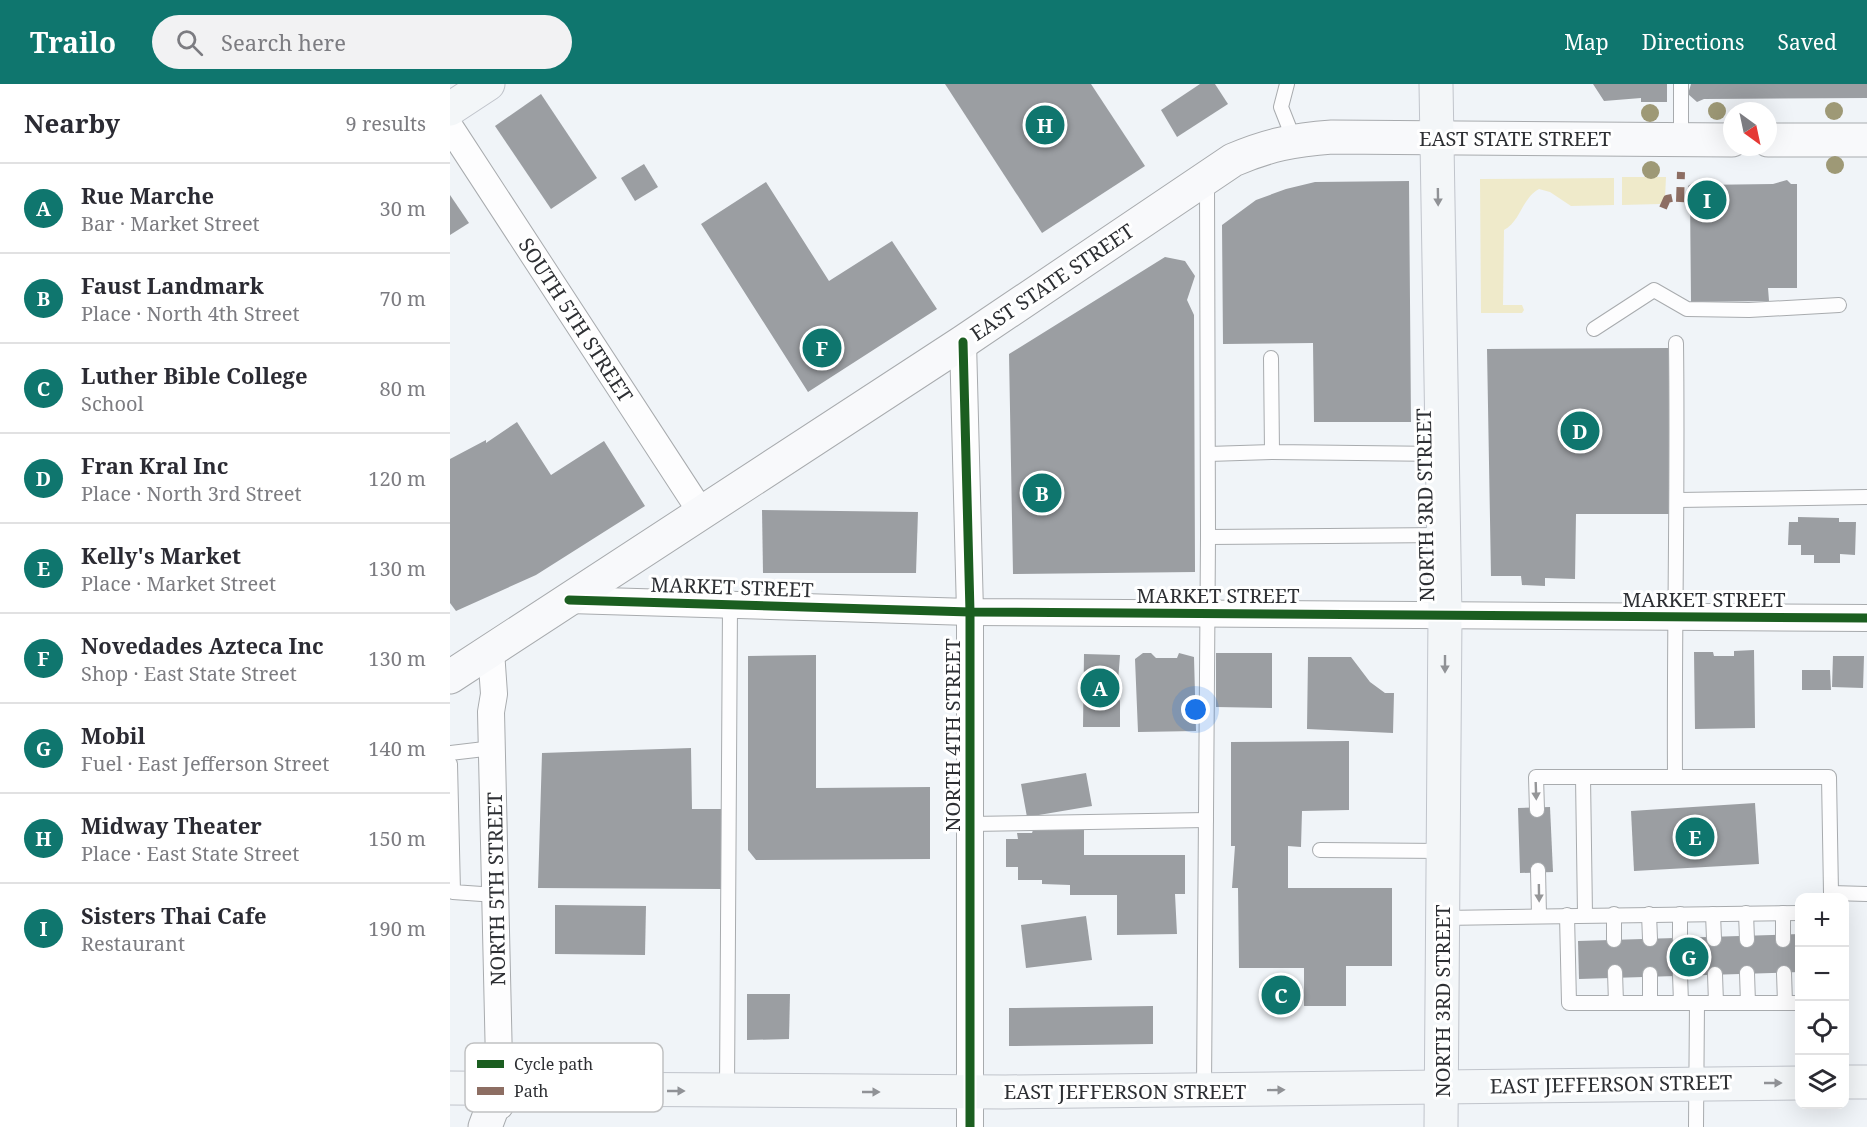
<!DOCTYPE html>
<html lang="en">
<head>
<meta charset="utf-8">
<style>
  :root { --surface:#fff; --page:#f2f2f3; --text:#2b2b33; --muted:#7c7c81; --line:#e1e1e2; --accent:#0f766e }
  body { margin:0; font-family:"Noto Serif",serif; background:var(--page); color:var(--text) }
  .controls { position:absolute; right:18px; bottom:18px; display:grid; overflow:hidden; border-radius:12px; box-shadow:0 6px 24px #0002 }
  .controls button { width:54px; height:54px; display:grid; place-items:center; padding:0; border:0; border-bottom:2px solid var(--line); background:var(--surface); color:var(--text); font:30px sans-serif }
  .compass { position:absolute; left:1273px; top:18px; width:54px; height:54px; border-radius:50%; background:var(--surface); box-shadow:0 6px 24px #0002; rotate:147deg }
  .you { position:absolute; left:746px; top:626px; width:21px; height:21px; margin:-15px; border:4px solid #fff; border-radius:50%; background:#1a73e8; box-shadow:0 0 0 9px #1a73e833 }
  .badge { display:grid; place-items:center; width:39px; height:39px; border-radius:50%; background:var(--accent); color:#fff; font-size:20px; font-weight:700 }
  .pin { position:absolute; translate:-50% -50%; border:3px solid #fff; box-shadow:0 2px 6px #0006 }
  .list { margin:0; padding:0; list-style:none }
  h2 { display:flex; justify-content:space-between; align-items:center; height:78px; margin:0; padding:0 24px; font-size:26px }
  h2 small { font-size:20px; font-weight:400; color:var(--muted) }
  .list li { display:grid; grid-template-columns:39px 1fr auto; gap:18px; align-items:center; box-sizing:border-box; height:90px; padding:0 24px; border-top:2px solid var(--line) }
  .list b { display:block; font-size:22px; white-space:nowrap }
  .list p { margin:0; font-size:20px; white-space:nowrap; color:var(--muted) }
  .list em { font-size:20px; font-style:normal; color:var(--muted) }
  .icon { flex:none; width:33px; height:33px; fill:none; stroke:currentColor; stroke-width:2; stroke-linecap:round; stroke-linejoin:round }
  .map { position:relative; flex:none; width:1417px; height:1043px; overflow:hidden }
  header { display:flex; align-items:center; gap:36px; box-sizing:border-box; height:84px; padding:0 30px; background:var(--accent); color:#fff }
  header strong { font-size:28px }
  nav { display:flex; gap:33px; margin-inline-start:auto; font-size:21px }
  .search { width:420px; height:54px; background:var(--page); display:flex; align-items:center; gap:15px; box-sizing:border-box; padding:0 21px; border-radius:33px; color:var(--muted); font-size:22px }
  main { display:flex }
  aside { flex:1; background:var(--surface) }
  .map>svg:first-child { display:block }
  .green { fill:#efeaca }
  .building { fill:#9b9ea2 }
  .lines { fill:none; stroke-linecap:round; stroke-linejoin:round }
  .lane-casing { stroke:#a8abae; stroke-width:16 }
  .street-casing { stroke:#a8abae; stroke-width:28 }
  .secondary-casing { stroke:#a8abae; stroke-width:35 }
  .primary-casing { stroke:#c0c4cb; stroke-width:35 }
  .lane { stroke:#fdfdfe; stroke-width:14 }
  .street { stroke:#fdfdfe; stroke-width:26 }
  .secondary { stroke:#f8f9fb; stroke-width:33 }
  .primary { stroke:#f3f6f8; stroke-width:33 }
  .quiet { stroke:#8d6e63; stroke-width:8; stroke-dasharray:15 8; stroke-linecap:butt }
  .cycleway-casing { stroke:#fff; stroke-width:13 }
  .cycleway { stroke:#1b5e20; stroke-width:9 }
  .tree { fill:#9e9976 }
  .oneway { fill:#909296 }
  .oneway2 { fill:#959698 }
  .labels { text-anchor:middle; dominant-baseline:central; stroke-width:6; stroke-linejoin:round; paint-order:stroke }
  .street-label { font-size:20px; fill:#2d2f33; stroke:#fff }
  .key { fill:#fff; stroke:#c0c1c2; stroke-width:1.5 }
  .key-label { font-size:16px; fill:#2d2f33 }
</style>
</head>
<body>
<header>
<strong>Trailo</strong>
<div class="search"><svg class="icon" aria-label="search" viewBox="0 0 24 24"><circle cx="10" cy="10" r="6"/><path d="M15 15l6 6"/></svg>Search here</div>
<nav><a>Map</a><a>Directions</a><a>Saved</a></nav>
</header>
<main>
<aside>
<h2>Nearby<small>9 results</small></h2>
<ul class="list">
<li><span class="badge">A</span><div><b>Rue Marche</b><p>Bar · Market Street</p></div><em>30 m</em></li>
<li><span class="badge">B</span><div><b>Faust Landmark</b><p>Place · North 4th Street</p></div><em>70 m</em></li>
<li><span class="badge">C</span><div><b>Luther Bible College</b><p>School</p></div><em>80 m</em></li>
<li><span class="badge">D</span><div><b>Fran Kral Inc</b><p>Place · North 3rd Street</p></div><em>120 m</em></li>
<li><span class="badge">E</span><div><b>Kelly's Market</b><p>Place · Market Street</p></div><em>130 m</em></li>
<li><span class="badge">F</span><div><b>Novedades Azteca Inc</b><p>Shop · East State Street</p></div><em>130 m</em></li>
<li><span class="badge">G</span><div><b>Mobil</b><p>Fuel · East Jefferson Street</p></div><em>140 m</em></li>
<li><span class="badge">H</span><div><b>Midway Theater</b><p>Place · East State Street</p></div><em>150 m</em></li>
<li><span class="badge">I</span><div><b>Sisters Thai Cafe</b><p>Restaurant</p></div><em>190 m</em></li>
</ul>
</aside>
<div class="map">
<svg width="1417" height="1043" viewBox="0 0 1417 1043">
  <rect width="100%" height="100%" fill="#f0f4f8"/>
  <g class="green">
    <path d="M1172,93H1216L1215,114L1210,120L1172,121Z"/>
    <path d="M1164,94V121L1121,122L1100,108L1089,105C1072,114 1071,137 1054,146L1053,221H1072L1074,226L1072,229H1031L1030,95Z"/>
  </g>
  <g class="building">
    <path d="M495,0H641L695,82L592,149Z"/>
    <path d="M750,0H765L778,20L727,53L711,26Z"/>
    <path d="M1143,0H1217V18H1191V14L1154,17Z"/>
    <path d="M1241,0H1417V14L1254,15L1247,18L1238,10Z"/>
    <path d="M91,10L147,94L101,125L45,42Z"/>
    <path d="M194,80L208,103L185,117L171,94Z"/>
    <path d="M1337,96L1341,100H1347V204H1318L1319,217L1241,218L1240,110L1238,102L1244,98L1249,101L1323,100Z"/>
    <path d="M959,97L961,338H864L863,259L773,260L772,141L806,116L836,105L865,98Z"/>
    <path d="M316,98L379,197L442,157L487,225L358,308L251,140Z"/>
    <path d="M0,111L19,139L0,151Z"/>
    <path d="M715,173L735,177L745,192L737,216L744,231L745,488L563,490L559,270Z"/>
    <path d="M1222,264V430H1126L1125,495L1095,494V502L1072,501L1071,492H1041L1037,265Z"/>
    <path d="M67,338L101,391L154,357L195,422L86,491L6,527L0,519V375L36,356V359Z"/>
    <path d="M312,426L468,428L466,489H313Z"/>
    <path d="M1348,433L1389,434V438H1406L1405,471L1390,470V479H1364V471H1351V461H1338L1339,438H1348Z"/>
    <path d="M1304,566L1305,644L1245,645L1244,568H1263L1264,572H1284V567Z"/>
    <path d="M693,569H701L706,574H727L729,569L744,573L746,647L688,648L685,575Z"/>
    <path d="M766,569H822V624L766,623Z"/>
    <path d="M634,570L670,571L667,611L670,617V643H633Z"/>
    <path d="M366,571V704L480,703V775L306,776L298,766V572Z"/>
    <path d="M1383,572H1414L1413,604L1382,603Z"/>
    <path d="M858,573H901L920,598L935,609H944L943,649L857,645Z"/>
    <path d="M1352,586H1380L1381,606H1352Z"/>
    <path d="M899,657V726L852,727L851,763L838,762V804H942V882H896V922H854V884H789L788,804H782L785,762H781V658Z"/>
    <path d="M241,664L242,725H274L271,805L88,804L92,669Z"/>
    <path d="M636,689L642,722L577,733L571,700Z"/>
    <path d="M1305,719L1309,780L1184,787L1181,727Z"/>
    <path d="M1100,723L1103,788L1070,789L1068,724Z"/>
    <path d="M583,746H634V771H735V810H725L727,850L667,851V811H620V801L592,800V796H568V783H556V755H568L567,749H582Z"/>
    <path d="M105,821L196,822L195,871L105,870Z"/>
    <path d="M636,832L642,876L576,884L571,841Z"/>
    <path d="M1350,850V888L1129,895L1128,857Z"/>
    <path d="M297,910H340L339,955L297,956Z"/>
    <path d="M703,922V960L559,962V924Z"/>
  </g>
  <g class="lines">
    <defs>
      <g id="lane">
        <path d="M837,0L831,23L844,56"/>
        <path d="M1231,0V56"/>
        <path d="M1144,245L1204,206L1237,225L1299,226L1389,221"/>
        <path d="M821,274L822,368L992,370"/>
        <path d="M758,370L822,368"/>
        <path d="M1228,416L1417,413"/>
        <path d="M758,453L993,451"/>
        <path d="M0,669L43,664"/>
        <path d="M0,680L3,808L46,811"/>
        <path d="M1133,693L1135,831"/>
        <path d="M1225,693C1224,548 1228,404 1226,259"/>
        <path d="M1087,726L1086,693H1379L1381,809"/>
        <path d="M520,740L756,736"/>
        <path d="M870,766L993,767"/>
        <path d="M1088,786L1089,831"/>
        <path d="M1381,814V809L1417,810"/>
        <path d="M1296,829L1297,856"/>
        <path d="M1333,829V856"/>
        <path d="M1164,830V856"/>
        <path d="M1199,830L1200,855"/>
        <path d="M1263,830L1264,855"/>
        <path d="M1117,831L1119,919H1350"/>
        <path d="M992,834L1350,829"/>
        <path d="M1230,855V830"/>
        <path d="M1165,888L1166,919"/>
        <path d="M1297,889L1298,919"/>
        <path d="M1334,889L1335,919"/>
        <path d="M1200,890V919"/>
        <path d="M1230,890L1231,919"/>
        <path d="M1265,890L1266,919"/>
        <path d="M754,1005L758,453L757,97"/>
        <path d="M277,1007L280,521"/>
        <path d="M1246,1043L1247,919"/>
      </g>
      <g id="street">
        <path d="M0,43L251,428"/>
        <path d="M513,258L520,528V1043"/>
        <path d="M119,516L520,528L1417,534"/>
        <path d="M41,567L44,610L41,628L50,1022"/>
      </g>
      <g id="secondary">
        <path d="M1318,56H1417"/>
        <path d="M0,593L513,258L783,76C818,61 843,56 882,53L1282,56"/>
        <path d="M35,1043L50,1003"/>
      </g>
      <g id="primary">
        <path d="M986,0L995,532L991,1043"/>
        <path d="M0,25L38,0"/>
        <path d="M1394,998H1417"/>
        <path d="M0,1004L555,1008L1350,999"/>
      </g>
    </defs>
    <use href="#lane" class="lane-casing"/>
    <use href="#street" class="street-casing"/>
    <use href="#secondary" class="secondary-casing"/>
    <use href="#primary" class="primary-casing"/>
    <use href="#lane" class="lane"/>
    <use href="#street" class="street"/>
    <use href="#secondary" class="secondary"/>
    <use href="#primary" class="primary"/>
    <g class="quiet">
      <path d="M1230,118L1231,88"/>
      <path d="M1213,124L1217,115L1231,112"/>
    </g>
    <defs>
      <g id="cycleway">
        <path d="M513,258L520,528V1043"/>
        <path d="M119,516L520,528L1417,534"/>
      </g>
    </defs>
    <use href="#cycleway" class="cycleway-casing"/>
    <use href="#cycleway" class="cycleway"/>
  </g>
  <g class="tree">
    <circle cx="1267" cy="27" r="9"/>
    <circle cx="1384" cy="27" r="9"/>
    <circle cx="1200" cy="29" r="9"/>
    <circle cx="1385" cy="81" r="9"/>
    <circle cx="1201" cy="86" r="9"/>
  </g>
  <defs><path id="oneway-solid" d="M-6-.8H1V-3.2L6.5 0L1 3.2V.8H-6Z" transform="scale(1.5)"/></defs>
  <g class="oneway">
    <use href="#oneway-solid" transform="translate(988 113) rotate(89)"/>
    <use href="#oneway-solid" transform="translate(995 580) rotate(90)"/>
    <use href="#oneway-solid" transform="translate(1323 999)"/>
    <use href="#oneway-solid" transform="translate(826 1006) rotate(-1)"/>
    <use href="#oneway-solid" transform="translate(226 1007)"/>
    <use href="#oneway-solid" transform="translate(421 1008)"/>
  </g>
  <g class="oneway2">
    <use href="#oneway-solid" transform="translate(1086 707) rotate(88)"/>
    <use href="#oneway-solid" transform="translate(1089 809) rotate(89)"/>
  </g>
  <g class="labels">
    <g class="street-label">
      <text x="1065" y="54">EAST STATE STREET</text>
      <text transform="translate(602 198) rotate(-34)">EAST STATE STREET</text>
      <text transform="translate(126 236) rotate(57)">SOUTH 5TH STREET</text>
      <text transform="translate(975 421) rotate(-91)">NORTH 3RD STREET</text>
      <text transform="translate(282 503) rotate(2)">MARKET STREET</text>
      <text x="768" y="511">MARKET STREET</text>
      <text x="1254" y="515">MARKET STREET</text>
      <text transform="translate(502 651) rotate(-90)">NORTH 4TH STREET</text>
      <text transform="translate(46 805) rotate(-91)">NORTH 5TH STREET</text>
      <text transform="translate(992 917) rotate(-90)">NORTH 3RD STREET</text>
      <text transform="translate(1161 1000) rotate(-1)">EAST JEFFERSON STREET</text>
      <text x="675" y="1007">EAST JEFFERSON STREET</text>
    </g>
  </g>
  <rect x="15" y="959" width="198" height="69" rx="9" class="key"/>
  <rect x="27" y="976" width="27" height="8" fill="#1b5e20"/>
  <rect x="27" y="1003" width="27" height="8" fill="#8d6e63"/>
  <g class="key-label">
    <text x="64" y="986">Cycle path</text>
    <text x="64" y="1013">Path</text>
  </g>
</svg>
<div class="controls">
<button>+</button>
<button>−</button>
<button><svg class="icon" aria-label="locate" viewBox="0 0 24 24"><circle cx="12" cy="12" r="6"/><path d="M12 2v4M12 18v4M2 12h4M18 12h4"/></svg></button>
<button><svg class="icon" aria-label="layers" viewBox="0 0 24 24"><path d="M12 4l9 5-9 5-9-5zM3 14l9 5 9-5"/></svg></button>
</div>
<svg class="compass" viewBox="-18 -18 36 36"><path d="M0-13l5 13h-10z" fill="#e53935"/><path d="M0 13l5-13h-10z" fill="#7c7c81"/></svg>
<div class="you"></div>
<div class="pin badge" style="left:650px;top:604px">A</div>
<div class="pin badge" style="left:592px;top:409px">B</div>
<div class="pin badge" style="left:831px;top:911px">C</div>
<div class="pin badge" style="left:1130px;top:347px">D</div>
<div class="pin badge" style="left:1245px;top:753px">E</div>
<div class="pin badge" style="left:372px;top:264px">F</div>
<div class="pin badge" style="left:1239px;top:873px">G</div>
<div class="pin badge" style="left:595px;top:41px">H</div>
<div class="pin badge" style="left:1257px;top:116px">I</div>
</div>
</main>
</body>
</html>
